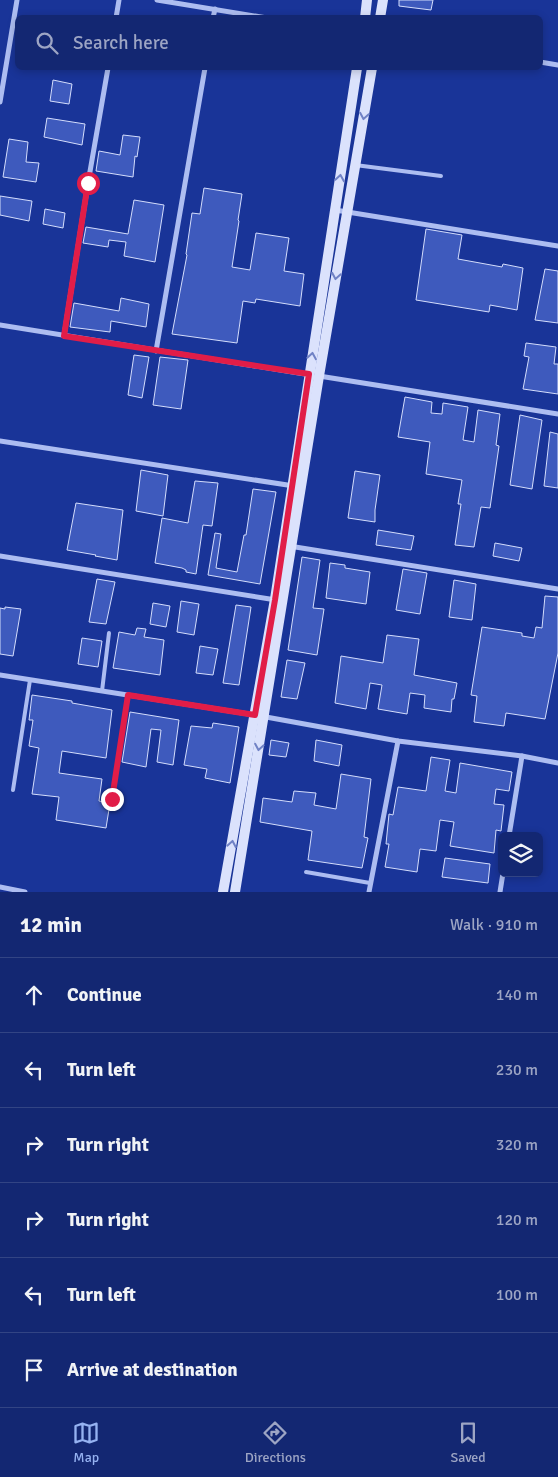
<!DOCTYPE html>
<html lang="en">
<head>
<meta charset="utf-8">
<style>
  :root { --surface:#132772; --page:#20337a; --text:#f1f3f6; --muted:#9da5c4; --line:#324484; --accent:#95b2f1 }
  body { margin:0; font-family:Signika,sans-serif; background:var(--page); color:var(--text) }
  .controls { position:absolute; right:15px; bottom:15px; display:grid; overflow:hidden; border-radius:8px; box-shadow:0 2px 8px #0003 }
  .controls button { width:45px; height:45px; display:grid; place-items:center; padding:0; border:0; border-bottom:1px solid var(--line); background:var(--surface); color:var(--text); font:25px sans-serif }
  .stop { position:absolute; width:15px; height:15px; margin:-11px; border:4px solid #e11d48; border-radius:50%; background:#fff }
  .stop.end { background:#e11d48; border-color:#fff; box-shadow:0 1px 5px #0008 }
  .list { margin:0; padding:0; list-style:none }
  h2 { display:flex; justify-content:space-between; align-items:center; height:65px; margin:0; padding:0 20px; font-size:21px }
  h2 small { font-size:16px; font-weight:400; color:var(--muted) }
  .list li { display:grid; grid-template-columns:32px 1fr auto; gap:15px; align-items:center; box-sizing:border-box; height:75px; padding:0 20px; border-top:1px solid var(--line) }
  .list b { display:block; font-size:19px; white-space:nowrap }
  .list em { font-size:16px; font-style:normal; color:var(--muted) }
  .icon { flex:none; width:28px; height:28px; fill:none; stroke:currentColor; stroke-width:2; stroke-linecap:round; stroke-linejoin:round }
  .map { position:relative; flex:none; width:558px; height:892px; overflow:hidden }
  .search { position:absolute; background:var(--surface); box-shadow:0 2px 8px #0003; left:15px; right:15px; top:15px; height:55px; display:flex; align-items:center; gap:12px; box-sizing:border-box; padding:0 18px; border-radius:8px; color:var(--muted); font-size:19px }
  .sheet { height:515px; background:var(--surface) }
  nav { display:flex; justify-content:space-around; align-items:center; box-sizing:border-box; height:70px; border-top:1px solid var(--line); background:var(--surface); font-size:14px; color:var(--muted) }
  nav a { display:grid; justify-items:center; gap:2px }
  nav .on { color:var(--accent) }
  .map>svg:first-child { display:block }
  .building { fill:#3e5abd; stroke:#d4ddfc }
  .lines { fill:none; stroke-linecap:round; stroke-linejoin:round }
  .lane { stroke:#adbdf1; stroke-width:4 }
  .street { stroke:#adbdf1; stroke-width:5 }
  .secondary { stroke:#dbe2fc; stroke-width:10 }
  .oneway { stroke:#7082c5 }
  .route { stroke:#e11d48; stroke-width:6 }
</style>
</head>
<body>
<div class="map">
<svg width="558" height="892" viewBox="0 0 558 892">
  <rect width="100%" height="100%" fill="#193498"/>
  <g class="building">
    <path d="M399,0H433L431,10L399,6Z"/>
    <path d="M53,80L72,84L69,104L50,101Z"/>
    <path d="M47,118L85,124L82,145L44,137Z"/>
    <path d="M123,135L140,137L137,157L135,156L133,177L96,171L99,151L120,155Z"/>
    <path d="M9,139L28,142L26,162L39,163L36,182L3,177Z"/>
    <path d="M204,188L242,194L238,220L239,221L232,267L250,270L256,233L289,238L284,271L304,274L300,306L256,299L255,303L243,301L237,343L172,334L187,255L186,254L192,213L200,214Z"/>
    <path d="M0,196L32,201L29,221L0,215Z"/>
    <path d="M134,200L164,205L155,262L124,256L126,242L109,240L108,247L83,243L86,227L128,234Z"/>
    <path d="M45,209L65,213L63,228L43,224Z"/>
    <path d="M426,229L462,235L458,259L502,267L503,264L523,268L517,310L490,305L489,312L416,300Z"/>
    <path d="M545,269L558,271V323L535,320Z"/>
    <path d="M121,298L149,304L146,327L111,321L110,332L70,327L74,303L119,311Z"/>
    <path d="M526,343L556,347L554,364H558V394L523,389L529,357L524,356Z"/>
    <path d="M134,355L149,357L142,398L128,395Z"/>
    <path d="M160,357L188,360L181,409L153,405Z"/>
    <path d="M405,397L432,402L431,413L442,414L443,403L468,407L463,440L474,442L478,410L500,414L496,445L499,446L490,508L481,507L474,547L455,545L461,504H458L462,480L426,474L430,442L398,437Z"/>
    <path d="M520,415L542,420L532,489L510,485Z"/>
    <path d="M550,432L558,434V488L544,486Z"/>
    <path d="M141,470L168,475L163,516L136,511Z"/>
    <path d="M355,471L380,475L375,510V522L348,518Z"/>
    <path d="M195,481L218,483L212,526L203,525L196,574L186,572V570L182,568L155,563L162,518L188,523Z"/>
    <path d="M253,489L276,492L260,584L208,575L215,533L221,534L216,568L237,572L244,535H246Z"/>
    <path d="M76,503L123,510L117,560L95,556L96,555L67,550Z"/>
    <path d="M378,530L414,536L411,550L376,545Z"/>
    <path d="M495,543L522,548L519,561L493,556Z"/>
    <path d="M302,557L320,560L313,608L324,609L317,655L288,650Z"/>
    <path d="M330,563L345,565V568L370,572L366,604L326,598Z"/>
    <path d="M403,569L427,573L420,614L396,610Z"/>
    <path d="M97,579L115,582L106,624L89,622Z"/>
    <path d="M454,580L476,584L472,620L449,617Z"/>
    <path d="M545,596L558,597V653L545,719L506,713L504,726L474,722L477,696L471,695L482,627L522,633V636L534,638L536,627L542,628Z"/>
    <path d="M181,601L199,604L194,635L177,632Z"/>
    <path d="M153,603L170,606L166,627L150,624Z"/>
    <path d="M236,605L251,607L239,685L223,683Z"/>
    <path d="M5,607L21,609L13,656L0,654V608L5,609Z"/>
    <path d="M137,628L146,629L144,637L164,640L160,675L113,668L119,632L135,635Z"/>
    <path d="M387,635L419,639L414,675L457,683L454,699H452L451,712L424,708L425,695L410,693L407,714L378,709L382,685L370,683L366,709L335,703L341,656L383,663Z"/>
    <path d="M82,638L102,641L98,667L78,664Z"/>
    <path d="M200,646L218,649L213,675L196,673Z"/>
    <path d="M287,660L305,663L297,699L281,697Z"/>
    <path d="M32,695L72,701V703L112,710L106,758L62,751L59,773L102,779L99,801L110,803L106,828L56,820L59,797L32,794L39,748L29,746L33,720H29Z"/>
    <path d="M130,712L179,720L173,765L157,762L161,730L151,729L146,767L122,762Z"/>
    <path d="M213,723L239,727L230,783L205,778L207,769L184,765L191,726L212,728Z"/>
    <path d="M271,740L289,743L286,757L269,755Z"/>
    <path d="M316,740L342,745L339,766L314,761Z"/>
    <path d="M431,757L450,760L445,791L456,793L460,763L512,772L509,791L496,789L494,804L504,805L501,831L496,830L494,853L450,846L454,822L440,820L436,851L420,849L417,872L385,867L389,844H386L389,814L393,815L398,787L426,791Z"/>
    <path d="M341,774L371,779L364,837L368,838L362,868L308,860L312,831L260,822L263,798L292,802L294,791L316,793L314,805L336,809Z"/>
    <path d="M445,858L490,864L488,883L442,877Z"/>
  </g>
  <g class="lines">
    <g class="lane">
      <path d="M355,165L441,176"/>
      <path d="M102,691L109,633"/>
      <path d="M13,790L30,680"/>
      <path d="M112,799L128,695"/>
      <path d="M306,872L370,883"/>
    </g>
    <g class="street">
      <path d="M157,0L267,18"/>
      <path d="M116,18L119,0"/>
      <path d="M213,18L215,9"/>
      <path d="M540,62L558,65"/>
      <path d="M0,102L17,0"/>
      <path d="M335,210L558,246"/>
      <path d="M0,325L311,375"/>
      <path d="M64,336L88,183L108,68"/>
      <path d="M156,351L205,68"/>
      <path d="M319,376L558,414"/>
      <path d="M0,441L294,486"/>
      <path d="M289,546L558,589"/>
      <path d="M0,556L276,600"/>
      <path d="M0,675L255,715L398,741L522,756L558,763"/>
      <path d="M509,836L522,756"/>
      <path d="M0,887L25,892"/>
      <path d="M369,892L398,741"/>
      <path d="M500,892L503,873"/>
    </g>
    <g class="secondary">
      <path d="M365,18L367,0"/>
      <path d="M380,18L383,0"/>
      <path d="M223,892L275,599L357,68"/>
      <path d="M235,892L319,376L372,68"/>
    </g>
  </g>
  <defs><path id="oneway-chevron" d="M-2-3.5L2.5 0L-2 3.5" fill="none" stroke-width="1.6" stroke-linecap="round" stroke-linejoin="round" transform="scale(1.25)"/></defs>
  <g class="oneway">
    <use href="#oneway-chevron" transform="translate(364 116) rotate(100)"/>
    <use href="#oneway-chevron" transform="translate(340 178) rotate(-81)"/>
    <use href="#oneway-chevron" transform="translate(336 276) rotate(100)"/>
    <use href="#oneway-chevron" transform="translate(312 356) rotate(-81)"/>
    <use href="#oneway-chevron" transform="translate(259 747) rotate(100)"/>
    <use href="#oneway-chevron" transform="translate(232 844) rotate(-80)"/>
  </g>
  <g class="lines">
    <path class="route" d="M88,183L64,336L309,374L275,600L255,715L128,695L112,799"/>
  </g>
</svg>
<div class="controls">
<button><svg class="icon" aria-label="layers" viewBox="0 0 24 24"><path d="M12 4l9 5-9 5-9-5zM3 14l9 5 9-5"/></svg></button>
</div>
<div class="stop" style="left:88px;top:183px"></div>
<div class="stop end" style="left:112px;top:799px"></div>
<div class="search"><svg class="icon" aria-label="search" viewBox="0 0 24 24"><circle cx="10" cy="10" r="6"/><path d="M15 15l6 6"/></svg>Search here</div>
</div>
<section class="sheet">
<h2>12 min<small>Walk · 910 m</small></h2>
<ul class="list">
<li><svg class="icon" aria-label="ahead" viewBox="0 0 24 24"><path d="M12 20V5M6 11l6-6 6 6"/></svg><div><b>Continue</b></div><em>140 m</em></li>
<li><svg class="icon" aria-label="left" viewBox="0 0 24 24"><path d="M17 20v-9H6M10 6l-5 5 5 5"/></svg><div><b>Turn left</b></div><em>230 m</em></li>
<li><svg class="icon" aria-label="right" viewBox="0 0 24 24"><path d="M7 20v-9h11M14 6l5 5-5 5"/></svg><div><b>Turn right</b></div><em>320 m</em></li>
<li><svg class="icon" aria-label="right" viewBox="0 0 24 24"><path d="M7 20v-9h11M14 6l5 5-5 5"/></svg><div><b>Turn right</b></div><em>120 m</em></li>
<li><svg class="icon" aria-label="left" viewBox="0 0 24 24"><path d="M17 20v-9H6M10 6l-5 5 5 5"/></svg><div><b>Turn left</b></div><em>100 m</em></li>
<li><svg class="icon" aria-label="arrive" viewBox="0 0 24 24"><path d="M6 21V4h12l-3 4 3 4H6"/></svg><div><b>Arrive at destination</b></div></li>
</ul>
</section>
<nav>
<a class="on"><svg class="icon" aria-label="map" viewBox="0 0 24 24"><path d="M3 6l6-2 6 2 6-2v14l-6 2-6-2-6 2zM9 4v14M15 6v14"/></svg>Map</a>
<a><svg class="icon" aria-label="directions" viewBox="0 0 24 24"><path d="M12 3l9 9-9 9-9-9zM9 14v-3h6M13 9l2 2-2 2"/></svg>Directions</a>
<a><svg class="icon" aria-label="saved" viewBox="0 0 24 24"><path d="M7 4h10v16l-5-4-5 4z"/></svg>Saved</a>
</nav>
</body>
</html>
